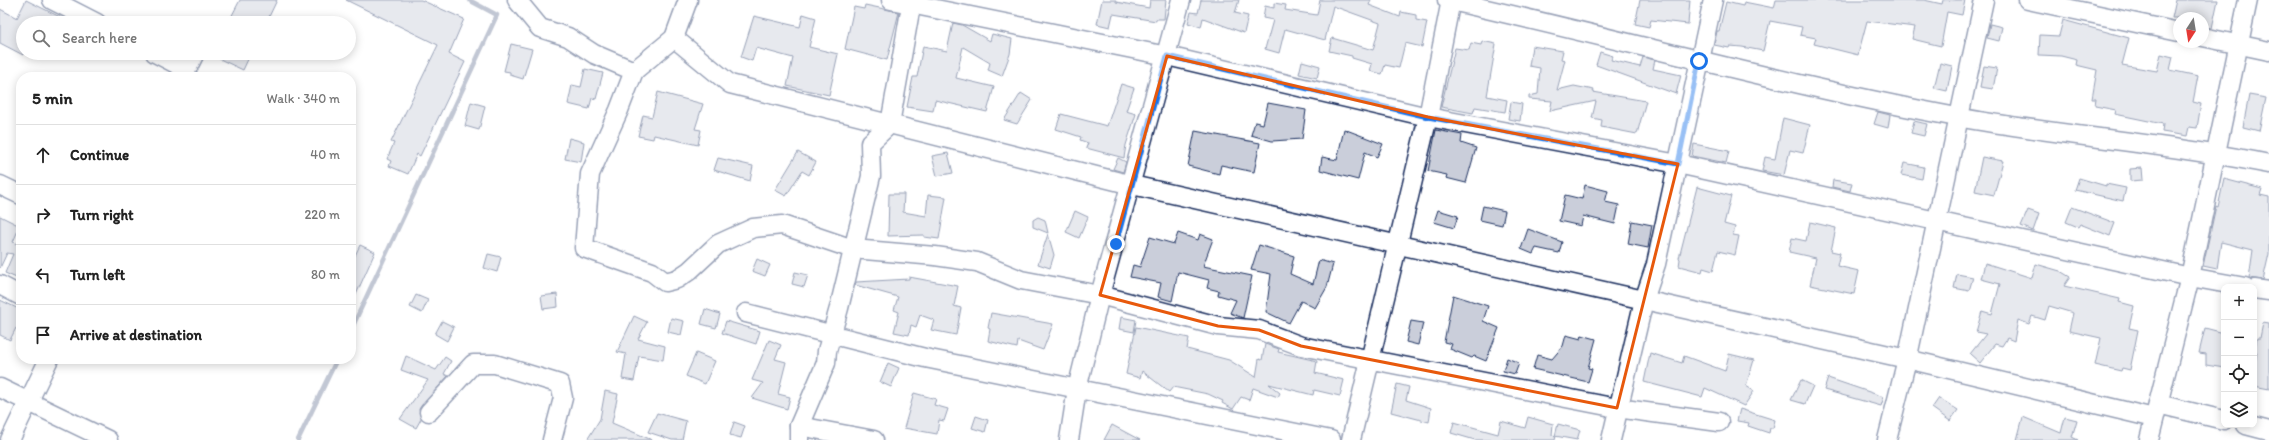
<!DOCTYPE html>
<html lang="en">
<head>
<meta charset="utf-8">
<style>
  :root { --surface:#fff; --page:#f2f2f2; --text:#222; --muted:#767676; --line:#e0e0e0 }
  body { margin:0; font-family:Itim,sans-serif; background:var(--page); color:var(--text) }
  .controls { position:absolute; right:12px; bottom:12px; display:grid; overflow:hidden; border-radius:8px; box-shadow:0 2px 10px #0003 }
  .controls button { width:36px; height:36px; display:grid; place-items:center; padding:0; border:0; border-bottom:1px solid var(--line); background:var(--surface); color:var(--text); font:20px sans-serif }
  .compass { position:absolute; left:2173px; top:12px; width:36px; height:36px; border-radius:50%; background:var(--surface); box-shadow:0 2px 10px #0003; rotate:192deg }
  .stop { position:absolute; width:12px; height:12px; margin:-9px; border:3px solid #1a73e8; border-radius:50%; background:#fff }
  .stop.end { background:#1a73e8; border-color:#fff; box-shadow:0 1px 4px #0008 }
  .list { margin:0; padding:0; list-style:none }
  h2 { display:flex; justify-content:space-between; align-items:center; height:52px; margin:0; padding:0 16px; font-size:17px }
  h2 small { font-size:13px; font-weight:400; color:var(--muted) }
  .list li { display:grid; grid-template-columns:26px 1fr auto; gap:12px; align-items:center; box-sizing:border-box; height:60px; padding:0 16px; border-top:1px solid var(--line) }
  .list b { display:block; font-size:15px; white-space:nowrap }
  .list em { font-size:13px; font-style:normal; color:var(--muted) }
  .icon { flex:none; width:22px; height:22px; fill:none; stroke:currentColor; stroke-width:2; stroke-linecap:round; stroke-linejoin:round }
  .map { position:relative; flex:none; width:2269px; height:440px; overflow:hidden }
  .search { position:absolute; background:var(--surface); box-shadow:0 2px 10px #0003; left:16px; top:16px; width:340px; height:44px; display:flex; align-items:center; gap:10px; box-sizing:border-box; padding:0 14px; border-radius:22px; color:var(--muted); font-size:15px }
  .panel { position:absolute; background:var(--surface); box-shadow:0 2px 10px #0003; left:16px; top:72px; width:340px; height:292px; border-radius:16px }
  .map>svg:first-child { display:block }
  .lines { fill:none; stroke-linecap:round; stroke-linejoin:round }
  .stream { stroke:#77839f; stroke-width:4.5 }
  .building { fill:#caceda; stroke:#1b2f5e }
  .street-casing { stroke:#1b2f5e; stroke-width:21 }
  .street { stroke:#fff; stroke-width:18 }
  .route { stroke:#1a73e8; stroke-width:5 }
  .marked { fill:none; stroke:#e8590c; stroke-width:3; stroke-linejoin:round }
</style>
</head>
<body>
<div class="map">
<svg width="2269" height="440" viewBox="0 0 2269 440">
  <rect width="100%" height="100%" fill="#fff"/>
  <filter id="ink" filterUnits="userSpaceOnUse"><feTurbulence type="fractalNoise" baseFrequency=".025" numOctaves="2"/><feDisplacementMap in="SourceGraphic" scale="8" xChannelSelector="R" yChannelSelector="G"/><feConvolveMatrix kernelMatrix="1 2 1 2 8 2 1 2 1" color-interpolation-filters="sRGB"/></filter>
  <g filter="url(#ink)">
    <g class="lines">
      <g class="stream">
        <path d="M351,330L497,15L469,0"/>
        <path d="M298,440L337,359"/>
      </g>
    </g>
    <g class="building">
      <path d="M26,0L72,23H23V55L0,43V9L17,18Z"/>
      <path d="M240,0H277L266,23H228Z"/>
      <path d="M346,0H421L464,19L449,54L465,62L420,156L417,154L408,174L389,166L391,161L387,159L394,143L391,142L438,45Z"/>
      <path d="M1102,0H1116V2L1149,8L1150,0H1166L1164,19H1156V21L1113,14L1110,27L1097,24Z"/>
      <path d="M1201,0H1239L1235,13L1248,16L1244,33L1203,18L1201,27L1188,23L1191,12L1198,13Z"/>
      <path d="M1320,0H1371L1369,5L1400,17L1401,12L1416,15V20L1427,22L1422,47L1405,43L1399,68L1385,65L1382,74L1370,71L1372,64L1352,58V56L1329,51L1332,38L1373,50L1380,23L1333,6L1325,40L1285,29L1279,53L1265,49L1273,20L1263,18L1265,6L1274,8V3L1286,5L1285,10L1317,15Z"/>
      <path d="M1640,0H1690L1688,24L1651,20L1649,27L1635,24Z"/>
      <path d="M1776,0H1924L1942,4L1943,0H1965L1962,15L1947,12L1941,46L1912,39L1915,27L1867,21L1858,55L1814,44L1816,38L1800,35L1802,27L1770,21L1763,51L1742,47L1730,46L1729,48L1714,45L1717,31H1719L1726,2L1743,6L1744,2L1774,8Z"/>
      <path d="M2176,0H2218L2212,28L2203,27V18H2172Z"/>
      <path d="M865,5L899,12L887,60L845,49L854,7L864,9Z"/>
      <path d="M803,14L816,18L809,47L838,54L829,95L787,86L793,58L756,48L752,61L741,57L754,16L800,27Z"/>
      <path d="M2063,20L2129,38L2122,65L2157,71L2161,54L2173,57L2170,70L2198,76L2193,102L2201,104L2197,128L2189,127L2187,136L2162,132L2163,124L2115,114L2116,110L2095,106L2096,99H2092L2097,70L2076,65L2077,60L2061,56L2039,55L2040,35L2059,36Z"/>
      <path d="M953,23L962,25L990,41L992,34L1012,39L1010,54L1002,76L988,70L990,63L963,47L956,78L994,87L987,112L935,100L933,111L907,107L913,77H917L923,46L947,51Z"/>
      <path d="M1990,24L2002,27L1999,41L1987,38Z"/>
      <path d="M1482,41L1496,44L1487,96L1507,100L1505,112L1475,107L1473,113L1441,107L1455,48L1469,50L1471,43L1481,45Z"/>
      <path d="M511,44L532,49L523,79L510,75V72L504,71Z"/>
      <path d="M1532,46L1563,51L1561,59L1565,60L1557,90L1574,86L1594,90L1593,92L1646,101L1637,134L1601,127L1602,120L1592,118L1596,101L1550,111L1552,101L1529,99V96L1538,94L1540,68L1529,66Z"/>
      <path d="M1600,52L1613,56L1611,60L1640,67L1643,57L1655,60L1653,69L1681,75L1676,94L1596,65Z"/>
      <path d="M207,53H251L243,70Z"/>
      <path d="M1302,61L1320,66L1317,78L1299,74Z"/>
      <path d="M1940,63L1952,66L1947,91L1934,88Z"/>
      <path d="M1984,66L1997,68L1993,89L1980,87Z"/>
      <path d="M585,69L603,73L596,99L592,98L589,109L568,104L572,85L581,87Z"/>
      <path d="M1121,84L1134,88L1126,111L1136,114L1126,145L1124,158L1086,148L1088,143L1080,140L1081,137L1056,129L1061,114L1107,126Z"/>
      <path d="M658,92L703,104L695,129L701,130L698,145L654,135L653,139L638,136L643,115L652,117Z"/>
      <path d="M1021,93L1032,100L1017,124L1004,120Z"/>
      <path d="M2249,95L2266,98L2259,131L2243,127Z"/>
      <path d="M471,102L485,106L479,130L465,126Z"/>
      <path d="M1511,102L1522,104L1520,121L1508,119Z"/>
      <path d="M1268,103L1306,110L1302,139L1272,141L1251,135L1255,122L1263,124Z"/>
      <path d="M1878,112L1890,115L1888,128L1874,124Z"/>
      <path d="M1783,118L1810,125L1803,153L1790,150L1784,175L1762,171L1765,157L1775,159Z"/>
      <path d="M1914,121L1927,124L1924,136L1911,133Z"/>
      <path d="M1344,129L1383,144L1377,157L1365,152L1358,180L1320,170L1322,157L1337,160Z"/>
      <path d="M1436,130L1462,135L1461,143L1476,148L1466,183L1446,178L1447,175L1428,171Z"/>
      <path d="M1195,131L1260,143L1254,172L1221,165L1219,174L1188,166Z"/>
      <path d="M569,138L584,142L581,162L565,159Z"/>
      <path d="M1694,144L1729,151L1726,163L1692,156Z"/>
      <path d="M798,152L816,162L809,175L802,171L786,196L775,190Z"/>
      <path d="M948,153L953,173L937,176L932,156Z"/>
      <path d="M1982,157L2003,161L1994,195L1975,191Z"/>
      <path d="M718,158L753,166L750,181L714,170Z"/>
      <path d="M1118,158L1126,162L1123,172L1113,169Z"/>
      <path d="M1904,163L1924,167L1922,179L1901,175Z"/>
      <path d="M2142,168L2143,180L2130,181V169Z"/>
      <path d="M2079,178L2106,186V184L2126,188L2123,201L2075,190Z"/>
      <path d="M2224,179L2262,189L2260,195L2269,197V254L2263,280L2249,278L2253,250L2221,242L2217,269L2203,266L2216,206L2218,207Z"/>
      <path d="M1833,180L1852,183L1850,191L1832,187Z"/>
      <path d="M1585,185L1608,191L1605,202L1619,205L1615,224L1583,216L1581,226L1559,221L1565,195L1582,199Z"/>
      <path d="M1697,187L1731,196L1724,224L1735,227L1733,235L1739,236L1735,255L1718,251L1713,271L1703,268L1702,272L1679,266L1680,259L1679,258Z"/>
      <path d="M889,194H904L903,212L926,216L928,195L946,197L939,239L924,237V235L888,236Z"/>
      <path d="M1483,206L1505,211L1502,225L1480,220Z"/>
      <path d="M2072,207L2115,223L2110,236L2080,224L2078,227L2066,222Z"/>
      <path d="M1438,210L1458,216L1454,228L1434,222Z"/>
      <path d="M2028,210L2039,214L2033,231L2021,226Z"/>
      <path d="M1075,211L1088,217L1079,238L1066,232Z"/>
      <path d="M0,216L20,226L13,242L17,244L21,235V280L5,273L13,254L7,253L0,268Z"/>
      <path d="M1038,217L1045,220L1048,233L1033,227V220Z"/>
      <path d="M1632,221L1652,225L1648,248L1628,244Z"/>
      <path d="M1810,222L1836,228L1831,251L1840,253L1837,266L1859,271L1854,294L1810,285L1816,258L1789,252L1792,238L1806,241Z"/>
      <path d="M1528,229L1562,242L1559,253L1536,248L1533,254L1521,249Z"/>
      <path d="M1178,233L1198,240L1200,234L1213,239L1203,266L1252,276L1243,318L1230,313L1236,300L1218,295L1219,291L1207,288L1209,280L1178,272L1172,301L1158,297L1161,283L1130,277L1133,265L1140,267L1150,237L1174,244Z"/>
      <path d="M1048,234L1054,255L1050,268L1038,264Z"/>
      <path d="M360,245L375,252L351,306V264Z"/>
      <path d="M1259,245L1294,256L1290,274L1313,284L1319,260L1333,264L1327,287L1315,308L1301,301L1289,323L1266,312L1271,274L1251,270Z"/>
      <path d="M488,254L501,257L497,272L484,268Z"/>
      <path d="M757,259L770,265L765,276L752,271Z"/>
      <path d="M1985,263L2032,278L2036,264L2060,271L2070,277L2064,286L2120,299L2119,302L2134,306L2129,328L2138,330L2130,370L2122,368L2121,371L2095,365L2101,338L2069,331L2073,313L2049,306L2045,320L2032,316L2029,324L2018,320L2014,341L2007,338L2002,346L1995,344L1980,363L1970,354L1986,334L1976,332L1982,311L1992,314L2000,284L1981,279Z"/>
      <path d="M795,272L808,275L804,287L792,284Z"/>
      <path d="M1957,274L1973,277L1969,291L1954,288Z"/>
      <path d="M909,277L958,286L954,306L961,308L956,335L931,330L934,320L920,315L916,327L911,325L909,335L894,332L899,312L894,310L898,297L855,285L856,282L909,279Z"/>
      <path d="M557,294L558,307L543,309L541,296Z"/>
      <path d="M416,295L428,300L422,313L410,307Z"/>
      <path d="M1453,295L1488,306L1483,321L1499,328L1486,361L1474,356L1472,358L1450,349L1452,344L1444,342Z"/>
      <path d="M0,300L21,310V330L16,328L10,340L0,335Z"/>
      <path d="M705,309L720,314L716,328L701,324Z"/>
      <path d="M991,313L1053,324L1043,350L1018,341L1017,348L988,341L990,329L988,328Z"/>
      <path d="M634,316L647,322L638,339L665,346L663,360L639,356L634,381L622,379L626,354L617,352Z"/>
      <path d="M1121,317L1136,320L1134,332L1119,329Z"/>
      <path d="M671,318L684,321L681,335L668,332Z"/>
      <path d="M442,321L454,327L447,341L435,334Z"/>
      <path d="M726,321L760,331L756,344L722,333Z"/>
      <path d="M1411,321L1423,323L1418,345L1406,342Z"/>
      <path d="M2263,323L2269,324V389L2254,386V369L2257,352H2254L2257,338H2260Z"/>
      <path d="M1136,327L1189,338L1187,349L1229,360L1256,377L1259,359L1262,360L1265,344L1279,349L1278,352L1317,361L1315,373L1344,380L1340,396L1314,390L1313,395L1269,384L1280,393L1278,397L1253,388L1249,400L1241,397L1233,409L1222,403L1223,401L1208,394L1173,387L1169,392L1142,371L1140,378L1126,374Z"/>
      <path d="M2205,328L2224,333V368L2206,365V354L2199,353Z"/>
      <path d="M1566,335L1581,339L1582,335L1596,339L1588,368L1592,369L1588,382L1533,369L1537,355L1552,359L1563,346Z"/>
      <path d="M769,340L781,345L775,359L786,362L778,394L790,397L787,409L752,398L763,383L752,380Z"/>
      <path d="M696,353L715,361L705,384L686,376Z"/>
      <path d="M1650,353L1682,363L1684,356L1725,371L1729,354L1754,360L1746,386L1754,391L1744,406L1705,388L1702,397L1644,382Z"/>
      <path d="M406,356L436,370L445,357L451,361L444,374L448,376L419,409L421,419L416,428L400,419L428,380L401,370Z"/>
      <path d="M1507,358L1519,363L1515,374L1503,371Z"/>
      <path d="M888,363L899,368L891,387L880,382Z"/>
      <path d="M1828,378L1884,397L1881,406L1824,390Z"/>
      <path d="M1801,380L1813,386L1805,404L1791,400Z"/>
      <path d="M1397,384L1409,387L1406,400L1431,408L1429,422L1391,412Z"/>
      <path d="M605,391L618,394L612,423L652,440H587L600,419Z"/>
      <path d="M914,393L936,399L934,405L948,409L944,421L939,420L937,434L904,428Z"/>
      <path d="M1939,398L1958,410L1950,421L1932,408Z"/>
      <path d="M1740,409L1775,420L1773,428H1770L1769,433L1748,426L1749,423L1737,421Z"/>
      <path d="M657,413L686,421L682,440H672L648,432Z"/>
      <path d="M976,416L988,420L985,432L972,428Z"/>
      <path d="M1528,417L1553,424L1552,435L1556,436L1555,440H1475L1451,433L1454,422L1498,434L1501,421L1525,428Z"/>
      <path d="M2023,417L2061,433L2065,417L2077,420L2072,437L2078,440H2017Z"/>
      <path d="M734,422L745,426L741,438L730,435Z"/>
      <path d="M1558,424L1580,430L1577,440L1555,436Z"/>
      <path d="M1112,425L1140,440H1104Z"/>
    </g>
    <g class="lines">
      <defs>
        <g id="street">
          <path d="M52,0L97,23"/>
          <path d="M517,0L540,28L568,37L594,54L634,71L619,110L590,174L584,248L652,272L665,282L677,279L689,271L718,244L753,228L782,225L853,249L935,256L977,262L1021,280L1100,295L1218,326L1259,330L1301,346L1617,408L1719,422"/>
          <path d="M891,0L1167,56L1428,117L1678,164L2190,277L2245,287"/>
          <path d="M1447,0C1617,38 1785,85 1957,117C2060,136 2166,143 2269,164"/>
          <path d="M2028,0L2179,32"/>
          <path d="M2203,37L2269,51"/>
          <path d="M674,38L730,84L1132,185L1907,359L2154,418"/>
          <path d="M155,53L182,67"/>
          <path d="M634,71L674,38L688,0"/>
          <path d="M183,77L195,53"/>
          <path d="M0,185L21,195"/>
          <path d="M0,285L21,296"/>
          <path d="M2254,289L2269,291"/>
          <path d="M746,313L925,358L1331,440"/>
          <path d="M0,388L108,440"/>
          <path d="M2158,404L2224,420"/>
          <path d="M429,412L473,364H495L560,384L563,398L552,440"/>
          <path d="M2246,425L2269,431"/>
          <path d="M799,426L874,440"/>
          <path d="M10,440L49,359"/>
          <path d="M799,440V426L826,363L827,351L839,308L871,176L870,143L890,124L912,0"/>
          <path d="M1069,440L1077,389L1100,295L1181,0"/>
          <path d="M1351,440L1428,117L1451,0"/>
          <path d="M1611,440L1644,300L1656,264L1713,0"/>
          <path d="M1887,440L1909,351L1984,0"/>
          <path d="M2149,440L2190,277L2248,0"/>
        </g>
      </defs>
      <use href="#street" class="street-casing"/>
      <use href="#street" class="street"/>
    </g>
  </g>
  <g class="lines" filter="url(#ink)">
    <path class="route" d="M1116,244L1167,56L1428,117L1678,164L1699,61"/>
  </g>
  <path d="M0 0H2269V440H0ZM1167,56L1428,117L1678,164L1617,408L1301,346L1259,330L1218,326L1100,295Z" fill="#fff" fill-opacity=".55" fill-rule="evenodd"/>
  <path class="marked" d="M1167,56L1428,117L1678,164L1617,408L1301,346L1259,330L1218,326L1100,295Z"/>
</svg>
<div class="controls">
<button>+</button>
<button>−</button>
<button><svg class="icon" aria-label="locate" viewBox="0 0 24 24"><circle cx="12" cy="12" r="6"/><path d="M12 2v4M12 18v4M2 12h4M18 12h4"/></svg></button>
<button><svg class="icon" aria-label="layers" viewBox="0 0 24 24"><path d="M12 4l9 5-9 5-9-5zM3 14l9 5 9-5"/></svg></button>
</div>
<svg class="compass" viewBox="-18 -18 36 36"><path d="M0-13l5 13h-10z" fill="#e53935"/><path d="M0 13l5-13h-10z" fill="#767676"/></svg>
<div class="stop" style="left:1699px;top:61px"></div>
<div class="stop end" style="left:1116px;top:244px"></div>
<div class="search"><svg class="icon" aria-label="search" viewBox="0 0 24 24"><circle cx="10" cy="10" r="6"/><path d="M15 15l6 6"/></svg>Search here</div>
<section class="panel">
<h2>5 min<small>Walk · 340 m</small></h2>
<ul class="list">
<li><svg class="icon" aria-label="ahead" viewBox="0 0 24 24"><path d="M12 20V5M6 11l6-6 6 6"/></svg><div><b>Continue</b></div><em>40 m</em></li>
<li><svg class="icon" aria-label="right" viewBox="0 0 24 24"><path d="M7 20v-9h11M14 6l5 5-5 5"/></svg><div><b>Turn right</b></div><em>220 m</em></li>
<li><svg class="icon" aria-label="left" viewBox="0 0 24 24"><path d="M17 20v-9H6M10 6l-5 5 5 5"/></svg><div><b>Turn left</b></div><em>80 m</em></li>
<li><svg class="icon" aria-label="arrive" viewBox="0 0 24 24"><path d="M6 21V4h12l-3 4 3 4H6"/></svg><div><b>Arrive at destination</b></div></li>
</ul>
</section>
</div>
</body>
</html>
